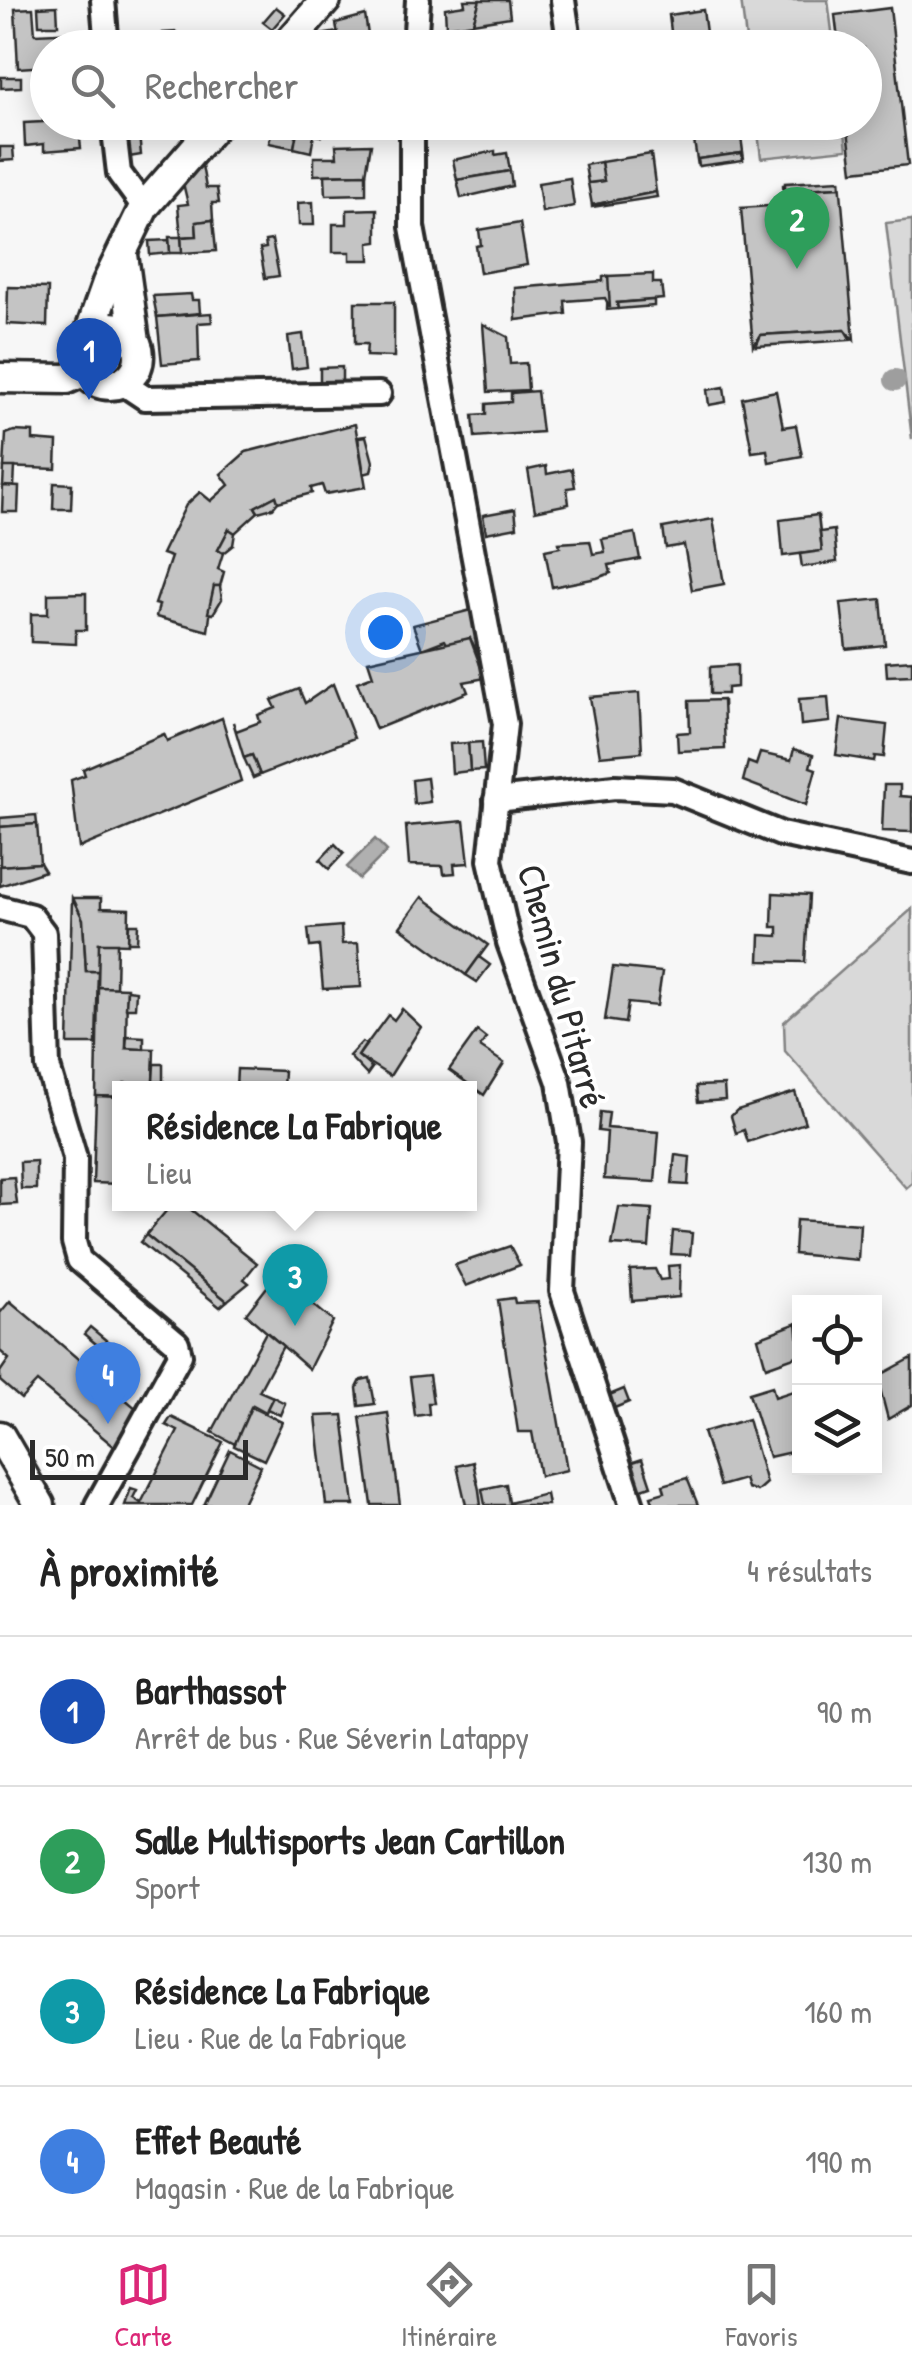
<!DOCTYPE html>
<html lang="fr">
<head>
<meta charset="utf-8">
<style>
  :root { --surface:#fff; --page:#f2f2f2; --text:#222; --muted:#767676; --line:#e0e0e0; --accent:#db2777 }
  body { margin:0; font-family:"Patrick Hand",sans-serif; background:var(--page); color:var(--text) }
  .controls { position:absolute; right:30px; bottom:30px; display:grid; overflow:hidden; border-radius:0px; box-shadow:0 5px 25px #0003 }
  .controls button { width:90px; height:90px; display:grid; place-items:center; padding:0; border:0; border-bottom:2px solid var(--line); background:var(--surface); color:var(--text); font:50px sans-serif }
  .scale { position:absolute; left:30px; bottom:25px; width:218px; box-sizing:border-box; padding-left:10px; border:5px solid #2b2b2b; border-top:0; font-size:28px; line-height:35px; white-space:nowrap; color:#2b2b2b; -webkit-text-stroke:8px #fff; paint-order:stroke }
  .you { position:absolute; left:385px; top:632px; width:35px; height:35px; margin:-25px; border:8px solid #fff; border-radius:50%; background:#1a73e8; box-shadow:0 0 0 15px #1a73e833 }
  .badge { display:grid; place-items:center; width:65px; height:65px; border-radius:50%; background:var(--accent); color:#fff; font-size:32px; font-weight:700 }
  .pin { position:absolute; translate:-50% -82px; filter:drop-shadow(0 2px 5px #0008) }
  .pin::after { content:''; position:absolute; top:52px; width:35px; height:30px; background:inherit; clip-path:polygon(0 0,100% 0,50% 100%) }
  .popup { position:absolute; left:112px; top:1081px; width:365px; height:130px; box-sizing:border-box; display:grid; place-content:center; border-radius:0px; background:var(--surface); filter:drop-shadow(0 2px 8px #0005); font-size:32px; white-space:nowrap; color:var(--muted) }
  .popup b { font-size:38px; color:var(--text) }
  .popup::after { content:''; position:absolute; left:50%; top:100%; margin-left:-20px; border:20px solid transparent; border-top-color:var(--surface) }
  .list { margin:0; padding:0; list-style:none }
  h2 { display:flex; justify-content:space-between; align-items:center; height:130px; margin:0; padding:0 40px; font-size:42px }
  h2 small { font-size:32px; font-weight:400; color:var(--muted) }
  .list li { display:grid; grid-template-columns:65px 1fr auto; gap:30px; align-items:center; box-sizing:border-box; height:150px; padding:0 40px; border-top:2px solid var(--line) }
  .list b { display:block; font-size:38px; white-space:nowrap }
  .list p { margin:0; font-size:32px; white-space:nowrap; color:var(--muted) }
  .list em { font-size:32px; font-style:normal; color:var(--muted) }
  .icon { flex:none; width:55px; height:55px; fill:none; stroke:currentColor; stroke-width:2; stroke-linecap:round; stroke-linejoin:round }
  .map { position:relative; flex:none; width:912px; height:1505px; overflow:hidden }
  .search { position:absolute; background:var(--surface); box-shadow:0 5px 25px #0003; left:30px; right:30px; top:30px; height:110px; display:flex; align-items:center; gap:25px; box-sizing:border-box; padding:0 35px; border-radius:55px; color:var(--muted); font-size:38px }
  .sheet { height:730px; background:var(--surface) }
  nav { display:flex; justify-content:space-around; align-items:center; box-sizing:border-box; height:140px; border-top:2px solid var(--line); background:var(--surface); font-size:28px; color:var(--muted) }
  nav a { display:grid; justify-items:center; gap:5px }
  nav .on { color:var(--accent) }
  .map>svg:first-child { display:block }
  .green { fill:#d9d9d9; stroke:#828282; stroke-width:2.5 }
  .water { fill:#b0b0b0; stroke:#7b7b7b; stroke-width:2.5 }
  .building { fill:#c4c4c4; stroke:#2b2b2b; stroke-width:2.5 }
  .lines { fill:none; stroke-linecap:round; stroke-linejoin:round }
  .minor-casing { stroke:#2b2b2b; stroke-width:30 }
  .tertiary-casing { stroke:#2b2b2b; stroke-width:35 }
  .minor { stroke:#fff; stroke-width:22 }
  .tertiary { stroke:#fff; stroke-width:28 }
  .tree { fill:#9e9e9e }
  .labels { text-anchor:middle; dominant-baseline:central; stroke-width:8; stroke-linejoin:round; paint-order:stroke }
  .street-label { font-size:38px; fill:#2b2b2b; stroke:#fff }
</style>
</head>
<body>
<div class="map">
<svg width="912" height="1505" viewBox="0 0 912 1505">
  <rect width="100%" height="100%" fill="#f7f7f7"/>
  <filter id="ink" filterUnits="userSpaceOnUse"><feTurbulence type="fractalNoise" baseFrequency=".01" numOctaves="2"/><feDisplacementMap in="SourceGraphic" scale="20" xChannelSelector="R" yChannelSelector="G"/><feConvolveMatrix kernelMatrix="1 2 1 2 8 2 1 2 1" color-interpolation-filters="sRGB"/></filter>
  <g filter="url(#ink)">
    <g class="green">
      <path d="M741,0H828L834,47H747Z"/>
      <path d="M757,123H844L847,149L761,158Z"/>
      <path d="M912,220V439L886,223Z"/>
      <path d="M912,909V1183L906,1188L785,1051L784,1022Z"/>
    </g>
    <path class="water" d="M375,839L387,851L359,879L347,867Z"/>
    <g class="building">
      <path d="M464,0H480L473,23L446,27L445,8L465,5Z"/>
      <path d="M480,0H508L510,17L473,23Z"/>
      <path d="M57,6L58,25H39L38,7Z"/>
      <path d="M276,7L285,14L272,29L263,22Z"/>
      <path d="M33,8L35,34L79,32L80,48H48V66L18,68L15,9Z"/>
      <path d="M890,8L908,165L853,171L847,122H864V48H839L835,15Z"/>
      <path d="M703,10L708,48H673L669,15Z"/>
      <path d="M365,15L370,48H340L336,23Z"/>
      <path d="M176,32L178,48H128L157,43L163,39V33Z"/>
      <path d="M338,32L340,48H321L320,35Z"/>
      <path d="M1,77H21V87L1,88Z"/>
      <path d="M43,110H48V122H78L81,148L44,151V144L25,146L24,123L43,122Z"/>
      <path d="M279,122H324L321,136L278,127Z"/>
      <path d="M691,122H739L744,159L742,153L698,159V166Z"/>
      <path d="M272,128L297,133L294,148L269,143Z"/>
      <path d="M297,131L314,134L311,152L294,148Z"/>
      <path d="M139,134L141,155L129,157L126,135Z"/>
      <path d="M371,144L366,174L314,175V157H337L336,145Z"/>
      <path d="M0,147H13L14,160L0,161Z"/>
      <path d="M495,151V155L507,153L510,171L457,180L453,160Z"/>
      <path d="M742,153L743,160L699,166L698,159Z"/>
      <path d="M651,154L656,192L592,205L588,183L604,181L601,162Z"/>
      <path d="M601,162L604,181L588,183L585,165Z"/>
      <path d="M202,165L206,188H217L219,203H212L213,220L196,222L197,236L181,237L178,205L188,204L183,183Z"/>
      <path d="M510,171L512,186L461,198L457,180Z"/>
      <path d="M366,174V194L326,195L325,175Z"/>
      <path d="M570,178L574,206L542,212L538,183Z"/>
      <path d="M840,180V187L785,190V183Z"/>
      <path d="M840,180L854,340L845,330L761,335L753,346L741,208L784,205L783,184L785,190L840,187Z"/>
      <path d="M656,192L657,197L592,207V205Z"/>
      <path d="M313,202L314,225H299L298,203Z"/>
      <path d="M377,209V242L369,243L370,260H350V252H333V224H347V210Z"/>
      <path d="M213,220L216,251L182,253L181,237L197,236L196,222Z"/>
      <path d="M520,223L527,265L480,273L476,246L481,245L479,230Z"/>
      <path d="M169,237H181L182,253H170Z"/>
      <path d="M169,240L170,253L150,255L149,241Z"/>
      <path d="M272,240L279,276L265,278L260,249L266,248L265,241Z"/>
      <path d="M653,274V283H661L663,299L617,303L618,309L607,310L608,276Z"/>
      <path d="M608,276L610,308L605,298L565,301L566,314L516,320L515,288L603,281V277Z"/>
      <path d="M8,287L48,288L47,326L7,324Z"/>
      <path d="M191,294L192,300H199L200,313L157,317L153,296Z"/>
      <path d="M654,300V306L618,309L617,303Z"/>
      <path d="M355,302H394V357L366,356L367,344H355Z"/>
      <path d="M211,313L212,322L198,323L199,361L162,364L157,317Z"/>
      <path d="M483,324L508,337L510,364L526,363L528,390L488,392Z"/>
      <path d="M845,330L851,340L756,346L761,335Z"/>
      <path d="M303,334L307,367L292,369L288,336Z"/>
      <path d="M342,367V382H320V368Z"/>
      <path d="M724,387L726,402L709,405L707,390Z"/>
      <path d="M537,391L542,432L475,437L473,415L486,414V404L511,402V393Z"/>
      <path d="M776,391L783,427L796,425L802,456L769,462L767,450L752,452L742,398Z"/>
      <path d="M355,424L366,487L325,494L322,485L311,488L312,493L278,502L276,496L255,507L258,512L235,533L229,529L218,550L223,553L218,569L224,572L220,586H214L208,631L156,617L159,605L155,604L171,557L162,554L186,505L200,492L211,501L229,485L221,474L246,452Z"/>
      <path d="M14,431L33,432V440L57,442L56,469L4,467L6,434Z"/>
      <path d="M366,436L373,462L371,472L364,474L358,437Z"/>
      <path d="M546,466L547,474L572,469L575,487L567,488L569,504L535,511L528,470Z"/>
      <path d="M4,467H15L14,487L3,486Z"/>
      <path d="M54,483L72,484L71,509H53Z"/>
      <path d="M3,486L19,487L18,512H2Z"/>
      <path d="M276,496L278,502L273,508L258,512L255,507Z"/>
      <path d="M515,509L517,527L486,533L483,515Z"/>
      <path d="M818,515L822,551L783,556L780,520Z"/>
      <path d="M713,519L724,584L692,590L684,545L666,548L663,528Z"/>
      <path d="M229,529L235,533L233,545L223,553L218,550Z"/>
      <path d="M834,530L837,562L802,567L800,554L822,551L820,532Z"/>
      <path d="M635,533L640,559L609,565L611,573L597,578L552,587L545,550L560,547L559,543L590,541L593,554L605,552L602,539Z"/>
      <path d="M214,586H220L222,599L213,614L208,613Z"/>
      <path d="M86,593V630H76V644L31,642V614H48V594Z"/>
      <path d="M881,599L885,645L846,649L841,603Z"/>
      <path d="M471,610L481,659L470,638L448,646L445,640L422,649L413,625Z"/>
      <path d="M470,638L485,678L464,682L468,692L376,729L357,682L373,676L368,661Z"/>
      <path d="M912,660V675L887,676L886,662Z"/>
      <path d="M737,665V687L727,688V694H710V667Z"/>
      <path d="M333,684L354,738L260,775L252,755L244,758L233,722L236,731L260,722L258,715L276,708L272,700L299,689L305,703Z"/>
      <path d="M639,693L642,752L600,756L590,697Z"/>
      <path d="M828,697L830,722L801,725L799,699Z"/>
      <path d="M723,700L725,749L678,751L677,733L690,732L689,701Z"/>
      <path d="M222,718L241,781L79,848L71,780L85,775L83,769L164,734L167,741Z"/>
      <path d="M841,719L887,725L884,757L875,756L874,761L836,755Z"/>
      <path d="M482,742L484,770L470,771L468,743Z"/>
      <path d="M468,743L470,771L452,773L450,744Z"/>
      <path d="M794,749L813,755L810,767L816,769L806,805L743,781L748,762L756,765L760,753L791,760Z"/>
      <path d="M252,755L260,775L253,778L244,758Z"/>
      <path d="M427,778L430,802L414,804L412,780Z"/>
      <path d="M884,785H900V796L912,797V832L882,831Z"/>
      <path d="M36,815L37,824L0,827V818Z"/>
      <path d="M464,821L469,863L454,864L455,873L444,874L443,866L409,865L406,826Z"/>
      <path d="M37,824L40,863L0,866V827Z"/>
      <path d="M335,844L344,853L329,869L320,860Z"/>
      <path d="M40,863L45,871L0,886V866Z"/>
      <path d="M773,893L809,895L805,962L759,961L760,935L778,936V927H772Z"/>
      <path d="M422,897L488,945L466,975L400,927Z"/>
      <path d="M72,898L83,919L86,971H98L96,1044H68Z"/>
      <path d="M73,898H101V908L129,909L128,944L99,943L101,971H86L83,919Z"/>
      <path d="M129,924H138L137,942H128Z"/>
      <path d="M341,926L342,944L358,943L361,987L323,989L319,946L310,947L308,929Z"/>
      <path d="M99,943H117L116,988L98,987Z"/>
      <path d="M479,957L490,965L477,982L466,975Z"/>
      <path d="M613,967L662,972L657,1006L628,1003L625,1023L605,1020Z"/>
      <path d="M98,987L127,988L126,1048L154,1049L153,1084L125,1083L127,1088H120V1097L96,1096Z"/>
      <path d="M127,990L136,991L135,1008H126Z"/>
      <path d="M402,1009L421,1027L390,1076L358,1056L388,1015L394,1020Z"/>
      <path d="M477,1031L486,1038L480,1047L504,1063L484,1095L449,1070Z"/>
      <path d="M127,1036L144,1037V1049L126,1048Z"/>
      <path d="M362,1042L366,1044L358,1056L372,1068L367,1075L349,1056Z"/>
      <path d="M154,1064H163V1082H153Z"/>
      <path d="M237,1069L284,1071L283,1088H236Z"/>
      <path d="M724,1085L725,1100L698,1102L696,1086Z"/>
      <path d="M795,1092L805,1123L748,1142L744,1130L736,1133L731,1116L737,1110Z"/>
      <path d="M96,1096L120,1097V1184L93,1183Z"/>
      <path d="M600,1112L609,1113L607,1128L659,1132L655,1182L604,1179L607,1132L598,1131Z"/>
      <path d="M675,1155L690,1157L688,1185L672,1184Z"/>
      <path d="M36,1161V1189H21L20,1162Z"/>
      <path d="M14,1177L17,1204L0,1205V1178Z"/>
      <path d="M172,1204H184L257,1263L244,1279L249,1283L227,1301L146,1235Z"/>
      <path d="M619,1207L652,1209L649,1247L612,1245Z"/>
      <path d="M796,1220L860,1224L858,1260L794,1254Z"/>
      <path d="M673,1231L692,1233L690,1255L671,1254Z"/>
      <path d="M146,1235L227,1301L220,1307L140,1242Z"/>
      <path d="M510,1246L520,1265L466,1286L455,1265Z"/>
      <path d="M680,1265L679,1297L632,1301L630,1270L655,1269L660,1280L669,1279L668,1266Z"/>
      <path d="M277,1274L333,1321L309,1369L246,1314Z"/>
      <path d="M514,1298L515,1303L538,1302L567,1470L540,1476L532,1432H518L498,1300Z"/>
      <path d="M10,1301L137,1409L117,1449L37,1382L21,1399L0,1381V1372L9,1359L0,1351V1313Z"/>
      <path d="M797,1323L800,1355L766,1367L758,1338Z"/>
      <path d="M90,1327L124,1355L118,1362L84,1334Z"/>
      <path d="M266,1332L283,1346L259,1391L273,1397L266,1412L253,1405L235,1444L212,1432Z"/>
      <path d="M124,1355L138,1365L131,1373L118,1362Z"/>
      <path d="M912,1358V1405L888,1419L877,1377Z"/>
      <path d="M429,1375L433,1403H428L429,1414L415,1416L410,1377Z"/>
      <path d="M370,1378L375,1404L359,1406L357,1388L361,1380Z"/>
      <path d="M772,1386L775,1397L793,1391L796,1400L800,1399V1450L769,1457L749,1393Z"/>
      <path d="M624,1389L629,1402L612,1409L607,1396Z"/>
      <path d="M273,1397L285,1403L280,1415L267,1409Z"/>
      <path d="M251,1407L282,1422L264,1460L234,1446Z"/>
      <path d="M388,1413L400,1505H372L360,1417Z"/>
      <path d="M343,1415L354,1505H326L316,1416Z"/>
      <path d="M171,1417L223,1442L192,1505H125L131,1488L137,1490L133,1498L141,1503L178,1431L166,1425Z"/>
      <path d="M748,1419L766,1483L757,1491L747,1488L744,1479L720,1486L703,1432Z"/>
      <path d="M230,1450L261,1466L242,1505H204Z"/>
      <path d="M642,1459L651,1486L639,1490L630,1463Z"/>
      <path d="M473,1462L479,1490L481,1505H466L457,1466Z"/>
      <path d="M687,1478L698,1505H654L651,1496L665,1492L663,1485Z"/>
      <path d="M506,1484L509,1503L546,1494L548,1505H485L482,1489Z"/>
    </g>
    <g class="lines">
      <defs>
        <g id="minor">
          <path d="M103,0L107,48"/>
          <path d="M563,0L570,48"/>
          <path d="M415,48L418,0"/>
          <path d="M113,122L119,173L144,207"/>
          <path d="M412,122V227L505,724L490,860L509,943L559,1082L569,1142L562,1291L632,1505"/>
          <path d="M121,382L145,398L379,394"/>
          <path d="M496,800L615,787L673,790L781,834L912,862"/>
          <path d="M0,908L31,916L44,933L48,1067L75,1158L74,1242L79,1260L177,1343L180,1355L97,1505"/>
        </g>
        <g id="tertiary">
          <path d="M284,48L326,0"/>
          <path d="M123,255L135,342"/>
          <circle cx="110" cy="356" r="29"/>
          <path d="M88,337L107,283L144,207L218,122"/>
          <path d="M0,378L67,379L85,371"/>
          <path d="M0,1436L40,1505"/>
        </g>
      </defs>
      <use href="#minor" class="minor-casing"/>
      <use href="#tertiary" class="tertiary-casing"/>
      <use href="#minor" class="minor"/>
      <use href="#tertiary" class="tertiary"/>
    </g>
    <circle class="tree" cx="895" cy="380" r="11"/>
  </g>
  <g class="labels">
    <g class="street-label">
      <text transform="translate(563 986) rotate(75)">Chemin du Pitarré</text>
    </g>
  </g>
</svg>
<div class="controls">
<button><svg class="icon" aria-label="locate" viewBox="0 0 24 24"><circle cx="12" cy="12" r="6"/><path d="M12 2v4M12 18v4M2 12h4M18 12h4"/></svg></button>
<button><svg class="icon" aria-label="layers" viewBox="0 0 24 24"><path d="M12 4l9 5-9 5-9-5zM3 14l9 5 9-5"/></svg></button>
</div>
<div class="scale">50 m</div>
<div class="you"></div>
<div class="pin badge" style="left:89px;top:400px;background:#1a4fb4">1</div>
<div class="pin badge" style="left:797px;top:269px;background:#2e9e5b">2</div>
<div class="pin badge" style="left:295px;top:1326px;background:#0f9aa8">3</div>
<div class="popup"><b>Résidence La Fabrique</b>Lieu</div>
<div class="pin badge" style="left:108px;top:1424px;background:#3f7fe0">4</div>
<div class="search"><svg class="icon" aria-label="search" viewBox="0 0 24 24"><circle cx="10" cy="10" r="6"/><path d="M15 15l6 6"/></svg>Rechercher</div>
</div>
<section class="sheet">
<h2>À proximité<small>4 résultats</small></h2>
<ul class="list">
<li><span class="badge" style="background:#1a4fb4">1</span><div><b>Barthassot</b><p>Arrêt de bus · Rue Séverin Latappy</p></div><em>90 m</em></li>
<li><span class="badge" style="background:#2e9e5b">2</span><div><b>Salle Multisports Jean Cartillon</b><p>Sport</p></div><em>130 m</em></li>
<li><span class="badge" style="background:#0f9aa8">3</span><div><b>Résidence La Fabrique</b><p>Lieu · Rue de la Fabrique</p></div><em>160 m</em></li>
<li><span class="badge" style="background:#3f7fe0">4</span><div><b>Effet Beauté</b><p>Magasin · Rue de la Fabrique</p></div><em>190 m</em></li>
</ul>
</section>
<nav>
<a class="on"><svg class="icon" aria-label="map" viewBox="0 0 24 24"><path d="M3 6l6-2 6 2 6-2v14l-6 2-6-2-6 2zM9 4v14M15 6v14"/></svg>Carte</a>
<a><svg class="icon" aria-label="directions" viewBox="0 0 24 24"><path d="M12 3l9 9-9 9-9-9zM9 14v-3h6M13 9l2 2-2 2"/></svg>Itinéraire</a>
<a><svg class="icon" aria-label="saved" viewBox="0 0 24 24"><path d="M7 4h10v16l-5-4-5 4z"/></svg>Favoris</a>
</nav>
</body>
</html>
